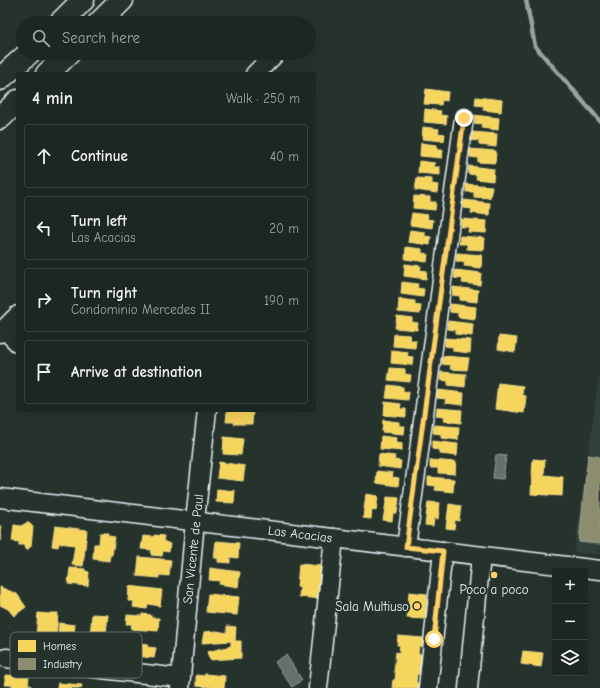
<!DOCTYPE html>
<html lang="en">
<head>
<meta charset="utf-8">
<style>
  :root { --surface:#1c2622; --page:#29322f; --text:#f1f3f6; --muted:#a0a5a5; --line:#3a4340 }
  body { margin:0; font-family:"Comic Neue",sans-serif; background:var(--page); color:var(--text) }
  .controls { position:absolute; right:12px; bottom:12px; display:grid; overflow:hidden; border-radius:4px; box-shadow:0 4px 16px #0002 }
  .controls button { width:36px; height:36px; display:grid; place-items:center; padding:0; border:0; border-bottom:1px solid var(--line); background:var(--surface); color:var(--text); font:20px sans-serif }
  .stop { position:absolute; width:12px; height:12px; margin:-9px; border:3px solid #ffd166; border-radius:50%; background:#fff }
  .stop.end { background:#ffd166; border-color:#fff; box-shadow:0 1px 4px #0008 }
  .list { margin:0; padding:0; list-style:none }
  h2 { display:flex; justify-content:space-between; align-items:center; height:52px; margin:0; padding:0 16px; font-size:17px }
  h2 small { font-size:13px; font-weight:400; color:var(--muted) }
  .list li { display:grid; grid-template-columns:26px 1fr auto; gap:12px; align-items:center; box-sizing:border-box; height:64px; margin:0 8px 8px; padding:0 8px; border:1px solid var(--line); border-radius:4px }
  .list b { display:block; font-size:15px; white-space:nowrap }
  .list p { margin:0; font-size:13px; white-space:nowrap; color:var(--muted) }
  .list em { font-size:13px; font-style:normal; color:var(--muted) }
  .icon { flex:none; width:22px; height:22px; fill:none; stroke:currentColor; stroke-width:2; stroke-linecap:round; stroke-linejoin:round }
  .map { position:relative; flex:none; width:600px; height:688px; overflow:hidden }
  .search { position:absolute; background:var(--surface); box-shadow:0 4px 16px #0002; left:16px; top:16px; width:300px; height:44px; display:flex; align-items:center; gap:10px; box-sizing:border-box; padding:0 14px; border-radius:22px; color:var(--muted); font-size:15px }
  .panel { position:absolute; background:var(--surface); box-shadow:0 4px 16px #0002; left:16px; top:72px; width:300px; height:340px; border-radius:4px }
  .map>svg:first-child { display:block }
  .built { fill:#333f3a }
  .water { fill:#636f6d; stroke:#98a3a5 }
  .homes { fill:#f6d55c; stroke:#f2dd8b }
  .industry { fill:#8c8c6e; stroke:#a8aa97 }
  .lines { fill:none; stroke-linecap:round; stroke-linejoin:round }
  .stream { stroke:#98a3a5; stroke-width:4.5 }
  .minor-casing { stroke:#e8f1f8; stroke-width:21 }
  .highway-casing { stroke:#e8f1f8; stroke-width:25 }
  .minor { stroke:#26332d; stroke-width:18 }
  .highway { stroke:#26332d; stroke-width:22 }
  .route { stroke:#ffd166; stroke-width:5 }
  .poi-dot { fill:#ffd166; stroke:#26332d; stroke-width:1.5 }
  .labels { text-anchor:middle; dominant-baseline:central; stroke-width:4; stroke-linejoin:round; paint-order:stroke }
  .street-label { font-size:13px; fill:#e8f1f8; stroke:#26332d }
  .poi-label { font-size:13px; fill:#e8f1f8; stroke:#26332d }
  .key { fill:#26332d; stroke:#606c6a; stroke-width:1 }
  .key-label { font-size:11px; fill:#e8f1f8 }
</style>
</head>
<body>
<div class="map">
<svg width="600" height="688" viewBox="0 0 600 688">
  <rect width="100%" height="100%" fill="#26332d"/>
  <filter id="ink" filterUnits="userSpaceOnUse"><feTurbulence type="fractalNoise" baseFrequency=".025" numOctaves="2"/><feDisplacementMap in="SourceGraphic" scale="8" xChannelSelector="R" yChannelSelector="G"/><feConvolveMatrix kernelMatrix="1 2 1 2 8 2 1 2 1" color-interpolation-filters="sRGB"/></filter>
  <g filter="url(#ink)">
    <path class="built" d="M600,370V555L574,552Z"/>
    <g class="water">
      <path d="M496,455L506,456L503,479L493,478Z"/>
      <path d="M286,655L302,680L292,687L275,662Z"/>
    </g>
    <g class="homes">
      <path d="M426,89L448,92L447,101L442,100L441,105L424,104Z"/>
      <path d="M476,97L502,100L501,112L483,110L484,106L475,105Z"/>
      <path d="M425,109L441,111L440,115L447,116L446,124L424,122Z"/>
      <path d="M474,115L499,118L498,130L481,128L482,124L473,123Z"/>
      <path d="M423,127L439,129L438,133L445,134L444,141L422,139Z"/>
      <path d="M472,132L497,134L496,147L479,145V141L471,140Z"/>
      <path d="M421,143L437,145V150H443L442,158L420,156Z"/>
      <path d="M470,149L496,151L495,163L478,162V158L470,157Z"/>
      <path d="M419,161L435,163L434,167H440V175L418,173Z"/>
      <path d="M469,166L494,169L493,181L476,179L477,175L468,174Z"/>
      <path d="M417,178L432,179V184L438,185L437,193L415,190Z"/>
      <path d="M466,184L492,186L490,198L474,197V192H466Z"/>
      <path d="M414,196L430,197V202H436L435,210L413,208Z"/>
      <path d="M464,200L490,203L489,215L471,213L472,209L463,208Z"/>
      <path d="M412,213L428,215L427,219L433,220L432,228L410,225Z"/>
      <path d="M461,219L487,221L486,233L468,232L469,227H461Z"/>
      <path d="M410,230L425,232V236L431,237L430,245L408,242Z"/>
      <path d="M460,236L485,238L484,250L467,249V244H459Z"/>
      <path d="M406,247L422,249V253L428,254L427,262L405,259Z"/>
      <path d="M457,253L482,255L481,268L464,266L465,262L456,261Z"/>
      <path d="M405,264L421,266L420,270L427,271L426,279L404,276Z"/>
      <path d="M455,270L481,273L480,285L462,283L463,279L454,278Z"/>
      <path d="M402,282L418,284L417,288L424,289L423,297L401,294Z"/>
      <path d="M453,287L478,290L477,302L460,300V296L452,295Z"/>
      <path d="M399,299L415,301V305L421,306L420,314L398,312Z"/>
      <path d="M450,304L476,307L475,319L458,317V313L450,312Z"/>
      <path d="M397,316L412,318V322L418,323L417,330L395,328Z"/>
      <path d="M448,321L473,324L472,336L455,334L456,330L447,329Z"/>
      <path d="M394,334L410,335L409,340H416L415,348L393,346Z"/>
      <path d="M499,336L517,338L515,352L498,349Z"/>
      <path d="M445,338L471,340L470,353L453,351V347L445,346Z"/>
      <path d="M392,350L408,352L407,356L413,357L412,365L391,363Z"/>
      <path d="M443,356L469,358L467,370L450,369L451,365L442,364Z"/>
      <path d="M390,368L405,369V374L411,375L410,382L388,380Z"/>
      <path d="M441,372L466,374L465,387L448,385V381L440,380Z"/>
      <path d="M498,383L523,386L522,395L526,396L524,413L495,409Z"/>
      <path d="M388,385L403,387V391L409,392L408,400L386,398Z"/>
      <path d="M438,390L464,393L463,405L445,403L446,399L437,398Z"/>
      <path d="M385,402L401,404L400,409H406V417L384,415Z"/>
      <path d="M437,408L462,410L461,423L444,421V417L436,416Z"/>
      <path d="M227,410H253L252,424H234V422H226Z"/>
      <path d="M383,420L399,422V426H405L404,434L382,432Z"/>
      <path d="M434,425L459,427L458,440L441,438V434L433,433Z"/>
      <path d="M381,436L397,438L396,443H402V451L380,449Z"/>
      <path d="M224,437L243,439L241,455L223,454Z"/>
      <path d="M432,441L458,444L457,456L440,454V450L432,449Z"/>
      <path d="M379,454L395,456L394,460L401,461L400,469L378,466Z"/>
      <path d="M533,459L545,460L544,475L563,477L562,496L531,494Z"/>
      <path d="M430,460L456,462L455,474L438,473V468H430Z"/>
      <path d="M219,462L245,466L243,481L217,478Z"/>
      <path d="M377,471L393,473L392,477L399,478L398,486L376,483Z"/>
      <path d="M428,477L454,479L453,492L435,490L436,486L428,485Z"/>
      <path d="M217,489L235,491L234,503L216,502Z"/>
      <path d="M366,494L378,496L376,511L372,510L371,519L363,518Z"/>
      <path d="M387,497L399,498L397,513H393L392,521L383,520Z"/>
      <path d="M428,502L440,503L438,519L434,518L433,526L425,525Z"/>
      <path d="M449,504L461,506L459,521L455,520L454,529L446,528Z"/>
      <path d="M28,522L33,527L31,546L27,550L23,545H19V542L12,541L14,525L21,526Z"/>
      <path d="M0,526H2L0,541Z"/>
      <path d="M55,526L87,530L83,566L72,565L75,545L59,543L58,547L52,546Z"/>
      <path d="M100,533H108V536L115,537L112,555H110L109,561L93,559L94,544H99Z"/>
      <path d="M154,535L164,536L163,541L170,544L169,552L163,551L162,556L151,555L152,550L141,549L143,536L154,537Z"/>
      <path d="M216,541L239,543L238,558L230,557V563L218,562V558H214Z"/>
      <path d="M139,557L171,560L169,576L159,575V578L137,576Z"/>
      <path d="M299,564L321,566L319,587H324L323,599L299,597L300,587H297Z"/>
      <path d="M70,568L85,569V571L89,572L88,586L68,584Z"/>
      <path d="M210,568L240,572L238,587L219,584L220,581L209,580Z"/>
      <path d="M129,586L162,590L160,606L148,604L147,609L133,607L134,601H128Z"/>
      <path d="M0,587L17,594L26,607L14,616L8,609L0,605Z"/>
      <path d="M409,592L427,594L425,619L407,618Z"/>
      <path d="M208,594L239,597L237,615L206,612Z"/>
      <path d="M38,613L50,614V613H58L55,650L35,648Z"/>
      <path d="M92,614L108,615L104,651L89,649Z"/>
      <path d="M142,614L151,615V618H159L158,631L131,629L132,624H126L127,615L142,616Z"/>
      <path d="M59,623L75,625L74,634L78,635L76,646H73L72,650L59,649L60,643L58,642Z"/>
      <path d="M227,626L236,627L235,641H241V658L210,660L207,652L231,646V641L202,643L204,632L217,631L227,633Z"/>
      <path d="M398,636L423,638L422,647L419,646L418,654H422L419,674H417L416,683H419L418,688H392L393,680H395L396,672H394L396,652L399,653L400,645H397Z"/>
      <path d="M117,640L148,644L147,647L156,648L154,658L115,654Z"/>
      <path d="M523,651L543,653L541,667L521,664Z"/>
      <path d="M205,674L225,676L224,688L196,686V675L204,676Z"/>
      <path d="M5,675L29,676L28,685H31V688H13V685H5Z"/>
      <path d="M58,683L82,685L81,688H57Z"/>
    </g>
    <path class="industry" d="M588,455L600,457V544L579,542Z"/>
    <g class="lines">
      <path class="stream" d="M526,0L535,46L600,121"/>
      <defs>
        <g id="minor">
          <path d="M255,74L276,53"/>
          <path d="M4,329L18,343"/>
          <path d="M0,333L18,315"/>
          <path d="M0,498L600,570"/>
          <path d="M406,547L464,118"/>
          <path d="M6,658L180,678"/>
          <path d="M180,688L195,521L207,410"/>
          <path d="M318,688L334,538"/>
          <path d="M428,688L443,551"/>
          <path d="M468,688L481,556"/>
        </g>
        <g id="highway">
          <path d="M60,23L83,0"/>
          <path d="M99,23L122,0"/>
          <path d="M47,74L69,53"/>
          <path d="M0,79L29,53"/>
          <path d="M0,118L18,101"/>
        </g>
      </defs>
      <use href="#minor" class="minor-casing"/>
      <use href="#highway" class="highway-casing"/>
      <use href="#minor" class="minor"/>
      <use href="#highway" class="highway"/>
    </g>
  </g>
  <g class="lines" filter="url(#ink)">
    <path class="route" d="M434,639L443,551L406,547L464,118"/>
  </g>
  <g class="poi-dot">
    <circle cx="494" cy="575" r="4"/>
    <circle cx="417" cy="606" r="4"/>
  </g>
  <g class="labels">
    <g class="street-label">
      <text transform="translate(300 534) rotate(7)">Las Acacias</text>
      <text transform="translate(193 549) rotate(-84)">San Vicente de Paul</text>
    </g>
    <g class="poi-label">
      <text x="494" y="589">Poco a poco</text>
      <text x="409" y="606" text-anchor="end">Sala Multiuso</text>
    </g>
  </g>
  <rect x="10" y="632" width="132" height="46" rx="6" class="key"/>
  <rect x="18" y="640" width="18" height="12" fill="#f6d55c"/>
  <rect x="18" y="658" width="18" height="12" fill="#8c8c6e"/>
  <g class="key-label">
    <text x="43" y="650">Homes</text>
    <text x="43" y="668">Industry</text>
  </g>
</svg>
<div class="controls">
<button>+</button>
<button>−</button>
<button><svg class="icon" aria-label="layers" viewBox="0 0 24 24"><path d="M12 4l9 5-9 5-9-5zM3 14l9 5 9-5"/></svg></button>
</div>
<div class="stop" style="left:434px;top:639px"></div>
<div class="stop end" style="left:464px;top:118px"></div>
<div class="search"><svg class="icon" aria-label="search" viewBox="0 0 24 24"><circle cx="10" cy="10" r="6"/><path d="M15 15l6 6"/></svg>Search here</div>
<section class="panel">
<h2>4 min<small>Walk · 250 m</small></h2>
<ul class="list">
<li><svg class="icon" aria-label="ahead" viewBox="0 0 24 24"><path d="M12 20V5M6 11l6-6 6 6"/></svg><div><b>Continue</b></div><em>40 m</em></li>
<li><svg class="icon" aria-label="left" viewBox="0 0 24 24"><path d="M17 20v-9H6M10 6l-5 5 5 5"/></svg><div><b>Turn left</b><p>Las Acacias</p></div><em>20 m</em></li>
<li><svg class="icon" aria-label="right" viewBox="0 0 24 24"><path d="M7 20v-9h11M14 6l5 5-5 5"/></svg><div><b>Turn right</b><p>Condominio Mercedes II</p></div><em>190 m</em></li>
<li><svg class="icon" aria-label="arrive" viewBox="0 0 24 24"><path d="M6 21V4h12l-3 4 3 4H6"/></svg><div><b>Arrive at destination</b></div></li>
</ul>
</section>
</div>
</body>
</html>
